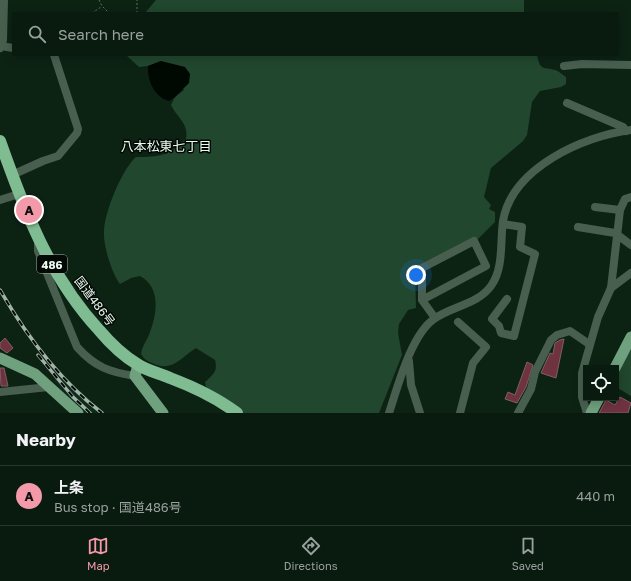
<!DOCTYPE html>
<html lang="en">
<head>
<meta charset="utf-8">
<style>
  :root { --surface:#091a0f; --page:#17271d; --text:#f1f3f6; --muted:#99a19e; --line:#29382f; --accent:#f39aaa }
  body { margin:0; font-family:"Golos Text","Noto Sans JP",sans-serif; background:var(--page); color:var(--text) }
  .controls { position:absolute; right:12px; bottom:12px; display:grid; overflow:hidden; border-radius:0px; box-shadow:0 2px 10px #0003 }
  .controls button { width:36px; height:36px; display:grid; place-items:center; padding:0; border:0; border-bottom:1px solid var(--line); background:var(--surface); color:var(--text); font:20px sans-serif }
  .you { position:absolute; left:416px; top:275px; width:14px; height:14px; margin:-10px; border:3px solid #fff; border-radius:50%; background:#1a73e8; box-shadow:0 0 0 6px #1a73e833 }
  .badge { display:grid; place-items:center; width:26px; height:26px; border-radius:50%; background:var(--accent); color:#111; font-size:13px; font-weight:700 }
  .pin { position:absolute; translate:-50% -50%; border:2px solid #fff; box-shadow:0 1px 4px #0006 }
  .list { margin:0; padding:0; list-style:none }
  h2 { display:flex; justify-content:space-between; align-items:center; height:52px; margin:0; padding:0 16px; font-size:17px }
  h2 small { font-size:13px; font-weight:400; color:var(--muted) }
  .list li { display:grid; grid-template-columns:26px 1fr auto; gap:12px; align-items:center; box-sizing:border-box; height:60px; padding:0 16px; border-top:1px solid var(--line) }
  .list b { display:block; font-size:15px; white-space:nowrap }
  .list p { margin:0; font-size:13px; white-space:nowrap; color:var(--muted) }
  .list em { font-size:13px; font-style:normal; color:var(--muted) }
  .icon { flex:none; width:22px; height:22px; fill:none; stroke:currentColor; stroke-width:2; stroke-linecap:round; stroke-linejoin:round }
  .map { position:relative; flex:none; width:631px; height:413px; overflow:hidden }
  .search { position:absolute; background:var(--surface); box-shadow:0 2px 10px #0003; left:12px; right:12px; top:12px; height:44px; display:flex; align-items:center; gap:10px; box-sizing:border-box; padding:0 14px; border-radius:0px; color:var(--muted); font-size:15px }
  .sheet { height:112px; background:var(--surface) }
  nav { display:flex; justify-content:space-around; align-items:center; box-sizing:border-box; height:56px; border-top:1px solid var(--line); background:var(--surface); font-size:11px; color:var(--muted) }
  nav a { display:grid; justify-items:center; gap:2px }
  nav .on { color:var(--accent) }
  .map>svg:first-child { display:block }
  .built { fill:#0c2b18 }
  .green { fill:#21472e }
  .water { fill:#000802 }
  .building { fill:#6f3340; stroke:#7e5f64 }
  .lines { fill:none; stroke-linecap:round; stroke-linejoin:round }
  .path { stroke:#5e7164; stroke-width:1; stroke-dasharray:2 2; stroke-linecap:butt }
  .minor { stroke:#485f4f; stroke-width:8 }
  .major { stroke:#70a17f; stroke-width:11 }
  .highway { stroke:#80bc92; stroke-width:12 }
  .rail-casing { stroke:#a1b2a6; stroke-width:3.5 }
  .rail { stroke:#030a05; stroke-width:2; stroke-dasharray:6; stroke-linecap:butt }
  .labels { text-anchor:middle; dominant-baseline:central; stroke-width:3; stroke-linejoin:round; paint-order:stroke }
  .shield { fill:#030a05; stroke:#a5b1a9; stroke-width:1 }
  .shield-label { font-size:11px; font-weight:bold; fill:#ebf9ef }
  .street-label { font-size:12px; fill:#ebf9ef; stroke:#030a05 }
  .neighbourhood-label { font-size:13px; fill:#ebf9ef; stroke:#030a05 }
</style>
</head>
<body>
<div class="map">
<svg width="631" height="413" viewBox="0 0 631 413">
  <rect width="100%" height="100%" fill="#0c2314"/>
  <path class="built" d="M60,371L87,397L105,413H85L79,408L54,381Z"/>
  <g class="green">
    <path d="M156,0H524V13H145Z"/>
    <path d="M126,55H537C540,70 542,67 555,70C559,71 563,75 566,77V84L561,87L540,91L532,102L527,135L523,141L491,168L484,197L491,205L489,209L495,212V222L475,242L420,266L415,272L416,308L408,310L399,324L398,333L402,355L379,413H238L206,387L205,382C213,374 218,372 215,360L196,348C180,358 172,373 152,363C147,361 144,359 141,354C142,347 145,343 148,337C157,316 162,288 140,276L131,278L120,284C112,274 103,245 104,232C104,213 122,169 136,157C160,157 168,156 186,139C189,123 177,118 171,105L175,97L184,90L161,61L148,66L139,67Z"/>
    <path d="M631,347V396L616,387V376Z"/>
  </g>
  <path class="water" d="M161,61L185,67L190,74L189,83L175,97L169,101C154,97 147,80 148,66Z"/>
  <g class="building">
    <path d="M5,338L13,348L7,353L0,348V343Z"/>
    <path d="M564,339L556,378L541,373L550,353L553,354L555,343L560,340Z"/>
    <path d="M527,362L533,365L526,387L517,403L505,399L508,392L515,395Z"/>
    <path d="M0,368H4L8,386H1Z"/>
    <path d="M620,397L631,403L628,413H599L606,400L615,405Z"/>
  </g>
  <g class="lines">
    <g class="path">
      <path d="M99,0L102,6L109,13"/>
      <path d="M92,13L101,7"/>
      <path d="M137,13V0"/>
    </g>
    <g class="minor">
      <path d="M1,46L13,48"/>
      <path d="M0,48L3,40L4,0"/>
      <path d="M564,66L582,64L631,65"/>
      <path d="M567,103L623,127L626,131"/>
      <path d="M12,175L43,161L58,156L77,133L78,129L54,55"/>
      <path d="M0,200L19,194"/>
      <path d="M595,207L620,210"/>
      <path d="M503,224L522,227L520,247L535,254L514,336L501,333L499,326L492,319L507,299"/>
      <path d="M578,227L615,233L631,245"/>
      <path d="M38,240V251L77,347C95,367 109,372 135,376"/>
      <path d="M611,288L631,273"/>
      <path d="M422,300L486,266L474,241L422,268V300L435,318"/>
      <path d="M458,322L486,347L473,363L460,413"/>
      <path d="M409,361L411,385L420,413"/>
      <path d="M0,392L49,387"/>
      <path d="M389,413C398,386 411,335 434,319C452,306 477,305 491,286C504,268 500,242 503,221C512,168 583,136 631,130"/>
      <path d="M518,413L531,389L535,372L551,340L557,335L570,331L589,344"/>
      <path d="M587,413L582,397V373L598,317L611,288L620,210L625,199L631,197"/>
    </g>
    <g class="major">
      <path d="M0,358L35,374L78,413"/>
      <path d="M138,365L135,376L163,413"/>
      <path d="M615,368L631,337"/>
      <path d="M591,413L599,398"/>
    </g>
    <path class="highway" d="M0,141C24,209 49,276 99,330C110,343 122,355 137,364C147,371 159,373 170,378C194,387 217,398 237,413"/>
    <defs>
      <g id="rail">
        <path d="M0,290C26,335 60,381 102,413"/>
        <path d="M38,355L73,397L90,413"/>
      </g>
    </defs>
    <use href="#rail" class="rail-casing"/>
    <use href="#rail" class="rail"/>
  </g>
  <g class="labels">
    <rect class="shield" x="37" y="255" width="30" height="18" rx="3"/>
    <g class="shield-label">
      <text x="52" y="264">486</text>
    </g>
    <g class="street-label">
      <text transform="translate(95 301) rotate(53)">国道486号</text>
    </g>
    <g class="neighbourhood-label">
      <text x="166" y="146">八本松東七丁目</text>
    </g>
  </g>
</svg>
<div class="controls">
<button><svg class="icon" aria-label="locate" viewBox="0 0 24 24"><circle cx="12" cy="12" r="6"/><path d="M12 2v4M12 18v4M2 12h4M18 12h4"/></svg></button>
</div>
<div class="you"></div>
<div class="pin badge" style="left:29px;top:210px">A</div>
<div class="search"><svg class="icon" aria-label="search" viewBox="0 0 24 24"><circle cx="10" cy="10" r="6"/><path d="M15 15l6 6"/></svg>Search here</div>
</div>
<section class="sheet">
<h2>Nearby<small></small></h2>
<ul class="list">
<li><span class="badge">A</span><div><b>上条</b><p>Bus stop · 国道486号</p></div><em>440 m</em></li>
</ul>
</section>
<nav>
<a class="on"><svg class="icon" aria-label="map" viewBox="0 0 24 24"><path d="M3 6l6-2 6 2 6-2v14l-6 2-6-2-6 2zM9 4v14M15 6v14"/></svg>Map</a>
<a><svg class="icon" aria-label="directions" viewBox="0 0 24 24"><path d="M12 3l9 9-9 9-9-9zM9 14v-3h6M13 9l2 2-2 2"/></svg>Directions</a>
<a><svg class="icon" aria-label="saved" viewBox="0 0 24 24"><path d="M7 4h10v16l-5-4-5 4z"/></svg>Saved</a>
</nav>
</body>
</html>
